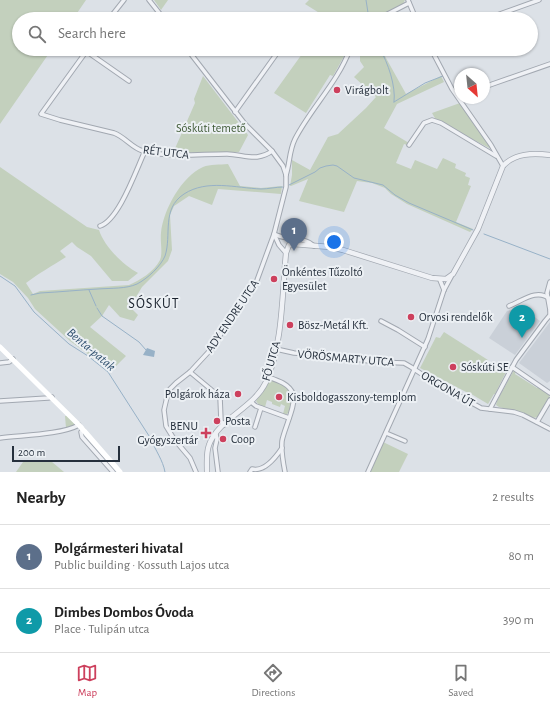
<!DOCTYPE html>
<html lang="en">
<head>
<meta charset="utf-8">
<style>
  :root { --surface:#fff; --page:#f6f6f6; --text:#222; --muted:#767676; --line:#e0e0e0; --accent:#cd405d }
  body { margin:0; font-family:"Alegreya Sans",sans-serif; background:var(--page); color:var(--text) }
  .compass { position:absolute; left:454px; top:68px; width:36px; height:36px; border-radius:50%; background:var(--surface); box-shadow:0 1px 3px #0004; rotate:153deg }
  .scale { position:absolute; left:12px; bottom:10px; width:108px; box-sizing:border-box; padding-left:4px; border:2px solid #26303d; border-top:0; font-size:11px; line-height:14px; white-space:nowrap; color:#26303d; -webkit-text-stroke:3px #ecf0f4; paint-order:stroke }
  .you { position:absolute; left:334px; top:242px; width:14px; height:14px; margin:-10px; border:3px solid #fff; border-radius:50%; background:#1a73e8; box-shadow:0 0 0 6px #1a73e833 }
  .badge { display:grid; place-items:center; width:26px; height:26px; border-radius:50%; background:var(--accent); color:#fff; font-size:13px; font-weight:700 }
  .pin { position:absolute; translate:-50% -33px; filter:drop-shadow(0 1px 2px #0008) }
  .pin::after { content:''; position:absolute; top:21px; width:14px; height:12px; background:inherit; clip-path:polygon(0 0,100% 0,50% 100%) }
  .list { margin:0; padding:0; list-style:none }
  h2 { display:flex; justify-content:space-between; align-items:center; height:52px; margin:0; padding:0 16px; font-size:17px }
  h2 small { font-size:13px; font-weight:400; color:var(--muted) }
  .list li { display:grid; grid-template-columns:26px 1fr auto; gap:12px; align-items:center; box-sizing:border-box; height:64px; padding:0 16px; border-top:1px solid var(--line) }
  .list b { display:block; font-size:15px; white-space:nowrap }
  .list p { margin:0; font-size:13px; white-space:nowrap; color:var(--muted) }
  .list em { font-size:13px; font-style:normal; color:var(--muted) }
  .icon { flex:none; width:22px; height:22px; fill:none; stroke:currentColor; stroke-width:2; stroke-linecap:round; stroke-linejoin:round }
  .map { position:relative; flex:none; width:550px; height:472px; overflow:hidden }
  .search { position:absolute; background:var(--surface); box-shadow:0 1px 3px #0004; left:12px; right:12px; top:12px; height:44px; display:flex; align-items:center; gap:10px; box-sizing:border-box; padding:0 14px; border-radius:22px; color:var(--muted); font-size:15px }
  .sheet { height:180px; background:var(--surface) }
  nav { display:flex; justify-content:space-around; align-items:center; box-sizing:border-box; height:56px; border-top:1px solid var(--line); background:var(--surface); font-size:11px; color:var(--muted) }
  nav a { display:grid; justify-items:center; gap:2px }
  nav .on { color:var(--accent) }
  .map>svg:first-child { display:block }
  .built { fill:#cad0d8 }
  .green { fill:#c3d0bd }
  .water { fill:#97b1c7 }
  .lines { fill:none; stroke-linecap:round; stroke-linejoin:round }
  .stream { stroke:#97b1c7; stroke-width:1 }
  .minor-casing { stroke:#a2a8b1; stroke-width:5.5 }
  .tertiary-casing { stroke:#a2a8b1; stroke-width:6 }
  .minor { stroke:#eff1f5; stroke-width:3.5 }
  .tertiary { stroke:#eff1f5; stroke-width:4.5 }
  .secondary { stroke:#fff; stroke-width:5 }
  .poi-dot { fill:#cd405d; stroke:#ecf0f4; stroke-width:1.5 }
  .labels { text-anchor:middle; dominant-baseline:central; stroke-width:4; stroke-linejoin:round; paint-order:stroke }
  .poi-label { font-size:12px; fill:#26303d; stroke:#ecf0f4; text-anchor:start }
  .park-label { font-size:12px; fill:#3d5834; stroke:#ecf0f4 }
  .street-label { font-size:12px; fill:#26303d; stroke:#ecf0f4 }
  .water-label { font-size:13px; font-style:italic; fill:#315170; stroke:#ecf0f4 }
  .quarter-label { font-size:14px; letter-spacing:1px; fill:#19212d; stroke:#ecf0f4 }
</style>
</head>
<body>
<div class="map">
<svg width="550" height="472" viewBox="0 0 550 472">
  <rect width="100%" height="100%" fill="#dce1e7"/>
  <g class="built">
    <path d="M521,307L540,321L515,355L489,338L507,311Z"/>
    <path d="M550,322V381L547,383L519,363Z"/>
  </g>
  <g class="green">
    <path d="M0,0H86L73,19H19V49H52L0,124Z"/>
    <path d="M154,0H168L161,10Z"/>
    <path d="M309,0H405L403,4L374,19H321V14L305,4Z"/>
    <path d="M303,49H348L333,76L330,75L306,113L274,93L302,54L300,53Z"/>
    <path d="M360,49H381L406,94L441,76L444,82L397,104L384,128L409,143L407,145L404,144L396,163L411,169L415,160L437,169L443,158L456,164L455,168L466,173L465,176L470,178L468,185L471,186L456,222L473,229L470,232L407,204L391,194L385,188L372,183L357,181L344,212L299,201L308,179L291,186H290L292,175V160L310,170L328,137L338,134L366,108L376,97L354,77L364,67L360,61Z"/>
    <path d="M203,76L248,135L239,152L173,153L195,103L194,99Z"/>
    <path d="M460,103L490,146L493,150L436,120L432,113Z"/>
    <path d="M228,164L240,186L261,188L282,186L281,194L218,189L212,205L189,196L174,206L170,215L172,250L168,261L142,287L130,307L138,315L134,321L120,317L109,305L102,316L90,327L126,356L111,371L70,341L35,309L28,298L13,282L0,274V167L87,227L99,230C104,246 123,265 138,273L128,281H112L91,256L77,247L72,242L60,251L66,257C52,266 39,273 26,283L33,294L40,291L129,285C140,280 154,272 160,260C163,253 160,241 161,233C163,210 182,176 203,167C210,164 220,165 228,164Z"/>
    <path d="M444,332L488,360L483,369L489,362L506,372L495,394H494L488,404L468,392V393L420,368L436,337L440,338Z"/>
    <path d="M514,370L516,371L515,374L537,388L538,387L550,395L549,398L538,417L533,418L524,413L499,407L496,405L497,401Z"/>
    <path d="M269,379C275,380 285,385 289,390C294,397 292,410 286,415L283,414L285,406L281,404L280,407L272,404V402L267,400L265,407L259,405L256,401L263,392Z"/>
    <path d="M65,416H68L75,424V426L66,428Z"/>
    <path d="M383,442L408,454L399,472H370Z"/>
    <path d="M23,462H52L64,472H16Z"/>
  </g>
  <path class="water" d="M147,348L155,351L154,357L143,355Z"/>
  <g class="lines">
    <g class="stream">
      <path d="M366,0L369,19"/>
      <path d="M380,49C388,63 396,86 394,102"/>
      <path d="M394,102L425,83L443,76"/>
      <path d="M289,185L315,172L320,168L326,166L333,165L337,166L354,178L383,185L395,195L409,203L473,230"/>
      <path d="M484,234L550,259"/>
      <path d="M0,276L15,286L34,312L69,344L88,356L108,372L151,439C155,450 163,460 165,472"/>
      <path d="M89,290L96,306"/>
      <path d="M31,295L40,293C60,292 79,290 98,289C111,288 126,289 137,284C147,279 161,266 165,256C172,235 161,209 184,194C207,179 236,188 261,189C268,189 276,187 283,187"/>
      <path d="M97,308L102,316L139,342L146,350"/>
    </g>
    <defs>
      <g id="minor">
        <path d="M149,0L164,19"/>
        <path d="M408,0L416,19"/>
        <path d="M109,19L124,0"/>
        <path d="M378,19L409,3"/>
        <path d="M486,19L539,0"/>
        <path d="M88,49L41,114L60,120L114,133C125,137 132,148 143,151C171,158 199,154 227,154C237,154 248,158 257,157C263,156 268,154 272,151"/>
        <path d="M187,49L245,124L272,151L283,166L286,175V187L274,234L279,245L286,253"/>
        <path d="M431,49L452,89L491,145L503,166"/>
        <path d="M86,51L129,81"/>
        <path d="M484,87L550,64"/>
        <path d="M235,112L280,49"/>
        <path d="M409,145L424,123L432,120L441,123L496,156"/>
        <path d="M286,175C290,163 289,151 295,139C311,108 338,82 350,49"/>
        <path d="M100,226C119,220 136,170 145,151"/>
        <path d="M440,280L444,290"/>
        <path d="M550,282L547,293L550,310"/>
        <path d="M509,306C522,301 537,288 550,299"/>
        <path d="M381,321L398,330L425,347"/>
        <path d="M276,349L294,353L326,355L376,362L404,363L411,367L429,379L481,408L514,412L523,415L550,429"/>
        <path d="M0,363L9,362L13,359"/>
        <path d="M512,367L550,393"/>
        <path d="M190,372L220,397L221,421L224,425"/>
        <path d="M268,377C277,380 290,384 293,394C297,404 284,429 282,441C281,451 283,462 285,472"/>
        <path d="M0,401L48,398L52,397"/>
        <path d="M251,402L256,406L289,418"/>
        <path d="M490,409L516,360L545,321L550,315V311"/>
        <path d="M537,422L550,400"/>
        <path d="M255,427L261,408"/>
        <path d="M83,430L81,432L82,437L113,472"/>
        <path d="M386,433L405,441"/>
        <path d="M216,434L217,439L215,448L218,472"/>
        <path d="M0,438C22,435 60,435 79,425"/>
        <path d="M196,472L190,458L174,439L166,426L164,410L167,397L170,389L176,383L190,372L214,346L227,323L256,283L274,234C286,241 304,236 314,246"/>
        <path d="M250,472L252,469C264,472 276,457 282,448"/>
        <path d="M368,472L428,339L444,290L451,277"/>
      </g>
      <path id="tertiary" d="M207,472C207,463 206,453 209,445C218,419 254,408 266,382C283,344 282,294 286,253L289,245L293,244L330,247L343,250L432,278L446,279L453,274L478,229L503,166C515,153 533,153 550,155"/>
    </defs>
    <use href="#minor" class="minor-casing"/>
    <use href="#tertiary" class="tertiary-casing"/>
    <use href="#minor" class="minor"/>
    <use href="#tertiary" class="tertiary"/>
    <path class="secondary" d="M0,347L79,425L120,472"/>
  </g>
  <g class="poi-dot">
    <circle cx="337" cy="90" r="4"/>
    <circle cx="274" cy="279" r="4"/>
    <circle cx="411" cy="317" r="4"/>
    <circle cx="290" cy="325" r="4"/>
    <circle cx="453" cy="367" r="4"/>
    <circle cx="238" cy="394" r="4"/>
    <circle cx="279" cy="397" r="4"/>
    <circle cx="217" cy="421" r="4"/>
    <path d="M204 427h4v4h4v4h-4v4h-4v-4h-4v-4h4z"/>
    <circle cx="223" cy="439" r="4"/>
  </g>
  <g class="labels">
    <g class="poi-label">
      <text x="345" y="90">Virágbolt</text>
      <text x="282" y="272">Önkéntes Tűzoltó<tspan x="282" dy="14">Egyesület</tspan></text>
      <text x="419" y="317">Orvosi rendelők</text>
      <text x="298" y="325">Bösz-Metál Kft.</text>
      <text x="461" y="367">Sóskúti SE</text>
      <text x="230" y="394" text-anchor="end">Polgárok háza</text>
      <text x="287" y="397">Kisboldogasszony-templom</text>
      <text x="225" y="421">Posta</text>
      <text x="198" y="426" text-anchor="end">BENU<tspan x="198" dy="14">Gyógyszertár</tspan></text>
      <text x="231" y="439">Coop</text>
    </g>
    <g class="park-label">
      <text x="211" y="128">Sóskúti temető</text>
    </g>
    <g class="street-label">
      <text transform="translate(166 152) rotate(7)">RÉT UTCA</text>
      <text transform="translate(232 316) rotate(-56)">ADY ENDRE UTCA</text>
      <text transform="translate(346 358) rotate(5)">VÖRÖSMARTY UTCA</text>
      <text transform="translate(271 361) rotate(-74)">FŐ UTCA</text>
      <text transform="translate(448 389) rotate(30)">ORGONA ÚT</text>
    </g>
    <g class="water-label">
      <text transform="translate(91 350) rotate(40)">Benta-patak</text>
    </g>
    <g class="quarter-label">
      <text x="154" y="304">SÓSKÚT</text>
    </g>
  </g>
</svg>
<svg class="compass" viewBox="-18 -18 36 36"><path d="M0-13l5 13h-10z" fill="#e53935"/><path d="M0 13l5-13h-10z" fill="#767676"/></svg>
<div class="scale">200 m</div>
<div class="you"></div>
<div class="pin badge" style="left:294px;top:251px;background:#5c6f8a">1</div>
<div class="pin badge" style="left:522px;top:338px;background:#0f9aa8">2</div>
<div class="search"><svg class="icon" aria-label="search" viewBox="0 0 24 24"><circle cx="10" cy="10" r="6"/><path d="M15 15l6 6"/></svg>Search here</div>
</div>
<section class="sheet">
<h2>Nearby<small>2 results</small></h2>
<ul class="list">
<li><span class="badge" style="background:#5c6f8a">1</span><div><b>Polgármesteri hivatal</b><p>Public building · Kossuth Lajos utca</p></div><em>80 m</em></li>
<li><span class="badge" style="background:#0f9aa8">2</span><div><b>Dimbes Dombos Óvoda</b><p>Place · Tulipán utca</p></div><em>390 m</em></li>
</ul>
</section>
<nav>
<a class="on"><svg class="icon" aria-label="map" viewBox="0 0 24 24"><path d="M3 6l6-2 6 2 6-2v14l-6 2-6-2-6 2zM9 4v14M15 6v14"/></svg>Map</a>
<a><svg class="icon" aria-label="directions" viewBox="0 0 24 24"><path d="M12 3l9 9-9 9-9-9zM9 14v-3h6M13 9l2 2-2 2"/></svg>Directions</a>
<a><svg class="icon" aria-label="saved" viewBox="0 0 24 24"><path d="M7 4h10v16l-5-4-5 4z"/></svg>Saved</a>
</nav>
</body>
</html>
